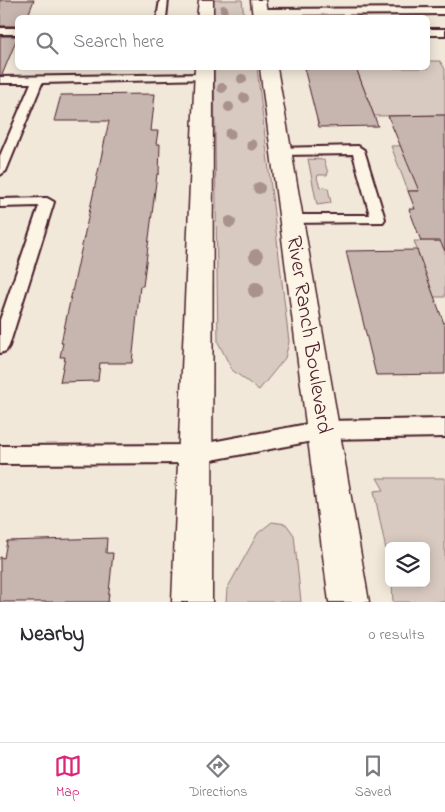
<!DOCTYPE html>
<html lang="en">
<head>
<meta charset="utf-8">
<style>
  :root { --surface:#fff; --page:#f2f2f3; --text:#2b2b33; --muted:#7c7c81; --line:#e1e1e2; --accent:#db2777 }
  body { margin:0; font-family:"Indie Flower",sans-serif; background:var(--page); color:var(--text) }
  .controls { position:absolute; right:15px; bottom:15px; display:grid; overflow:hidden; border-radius:8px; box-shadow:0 2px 12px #0003 }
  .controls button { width:45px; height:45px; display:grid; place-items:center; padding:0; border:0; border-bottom:1px solid var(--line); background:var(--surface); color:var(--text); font:25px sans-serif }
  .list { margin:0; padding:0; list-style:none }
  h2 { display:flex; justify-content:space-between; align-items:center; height:65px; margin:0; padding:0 20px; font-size:21px }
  h2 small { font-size:16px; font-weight:400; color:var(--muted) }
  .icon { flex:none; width:28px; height:28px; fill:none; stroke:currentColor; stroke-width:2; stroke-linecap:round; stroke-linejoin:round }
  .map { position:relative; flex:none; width:445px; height:602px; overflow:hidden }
  .search { position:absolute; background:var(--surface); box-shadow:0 2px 12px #0003; left:15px; right:15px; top:15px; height:55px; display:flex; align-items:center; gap:12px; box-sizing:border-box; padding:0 18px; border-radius:8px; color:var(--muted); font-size:19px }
  .sheet { height:140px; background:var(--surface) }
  nav { display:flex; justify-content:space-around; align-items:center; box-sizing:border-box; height:70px; border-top:1px solid var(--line); background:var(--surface); font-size:14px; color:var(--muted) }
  nav a { display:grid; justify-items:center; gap:2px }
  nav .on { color:var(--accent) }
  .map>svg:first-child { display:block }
  .green { fill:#d8cac0; stroke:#917476 }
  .building { fill:#c7b6af; stroke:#4a1f2b }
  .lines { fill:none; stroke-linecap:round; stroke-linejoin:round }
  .service-casing { stroke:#4a1f2b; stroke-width:4 }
  .tertiary-casing { stroke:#4a1f2b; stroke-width:3 }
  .service { fill:#fcf5e5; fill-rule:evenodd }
  .tertiary { fill:#fcf5e5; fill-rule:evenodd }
  .tree { fill:#a9918e }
  .labels { text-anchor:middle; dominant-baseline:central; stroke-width:4; stroke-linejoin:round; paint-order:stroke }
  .street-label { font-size:22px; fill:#4a1f2b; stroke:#fcf5e5 }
</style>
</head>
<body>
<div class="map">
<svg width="445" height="602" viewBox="0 0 445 602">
  <rect width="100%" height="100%" fill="#f1e8da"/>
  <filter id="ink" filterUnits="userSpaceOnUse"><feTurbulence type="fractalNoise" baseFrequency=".02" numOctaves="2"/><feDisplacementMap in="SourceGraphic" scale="10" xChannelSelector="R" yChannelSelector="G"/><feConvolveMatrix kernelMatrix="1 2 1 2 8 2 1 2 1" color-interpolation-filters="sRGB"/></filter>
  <g filter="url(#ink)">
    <g class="green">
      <path d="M213,0H242L244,17H213Z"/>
      <path d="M428,61H440L445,69V115L374,116L356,68H428Z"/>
      <path d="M214,68H257L289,342L285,358L259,390L232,370L218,342Z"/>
      <path d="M445,145L437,190L408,191L391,146Z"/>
      <path d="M308,159L324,160L328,173L327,175H318L317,178L320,187L328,188L331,203L317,205Z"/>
      <path d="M414,241H445V297H434Z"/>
      <path d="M377,478H445V602H393L392,583H426V546H389V565L374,491L384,490Z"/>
      <path d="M272,522L286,524L294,535L301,602H226L227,589L258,533Z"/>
    </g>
    <g class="building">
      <path d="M0,0H34L27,18H18V26H0Z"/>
      <path d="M0,36H18L2,75H0Z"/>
      <path d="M304,68H356L378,126L319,127Z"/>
      <path d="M155,94L151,131H158L156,144H160L159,174H157L143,286H140L132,363H100L98,381L60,382L65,357H60L63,343H61L109,121H54L61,95Z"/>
      <path d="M445,115V251L440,241H421L409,209H415L408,191H419L388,116Z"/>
      <path d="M417,250L445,326V374L376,375L346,251Z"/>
      <path d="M107,538L106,553H113L108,602H0V557L4,558L7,541Z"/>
    </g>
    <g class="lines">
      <defs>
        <g id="service">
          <path d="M160,0H168L166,18H157Z"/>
          <path d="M445,8V14L260,15L256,12L260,9Z"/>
          <rect x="0" y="28" width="18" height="6"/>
          <rect x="428" y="29" width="17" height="6"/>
          <path d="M204,74L209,77L208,79L42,83L6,171L0,175V156L31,83H0V77Z"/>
          <path d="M358,146L364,150L385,219L383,222L286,223L284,220L286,217L291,215H370L353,154L281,155L277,154L275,151L277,148Z"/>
          <path d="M47,198L54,202L9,346L6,351L0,353V320L39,206L0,207V199Z"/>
          <path d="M445,419V437L323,439L196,463L0,464V446L196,445L323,421Z"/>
        </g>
        <g id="tertiary">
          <path d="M199,0H213V18H197Z"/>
          <path d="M251,0H265L268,18H253Z"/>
          <path d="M195,68H213L212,602H172Z"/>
          <path d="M260,68H277L369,602H329Z"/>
        </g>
      </defs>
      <use href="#service" class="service-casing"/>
      <use href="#tertiary" class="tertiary-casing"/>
      <use href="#service" class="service"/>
      <use href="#tertiary" class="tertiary"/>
    </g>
    <g class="tree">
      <circle cx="224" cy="9" r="4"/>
      <circle cx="242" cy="79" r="5"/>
      <circle cx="222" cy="88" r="5"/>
      <circle cx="244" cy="98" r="5"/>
      <circle cx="229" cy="107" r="5"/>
      <circle cx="230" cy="134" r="5.5"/>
      <circle cx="252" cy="145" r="5.5"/>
      <circle cx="259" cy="188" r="6"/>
      <circle cx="230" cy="222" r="6"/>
      <circle cx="256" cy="256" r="7"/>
      <circle cx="256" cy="290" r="8"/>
    </g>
  </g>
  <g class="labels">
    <g class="street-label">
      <text transform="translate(308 335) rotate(81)">River Ranch Boulevard</text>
    </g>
  </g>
</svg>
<div class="controls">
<button><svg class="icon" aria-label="layers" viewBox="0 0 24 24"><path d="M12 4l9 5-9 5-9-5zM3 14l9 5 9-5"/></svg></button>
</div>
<div class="search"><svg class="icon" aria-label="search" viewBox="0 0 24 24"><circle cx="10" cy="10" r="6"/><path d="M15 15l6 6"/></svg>Search here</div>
</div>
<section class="sheet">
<h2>Nearby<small>0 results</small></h2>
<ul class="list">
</ul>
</section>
<nav>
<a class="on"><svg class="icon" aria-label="map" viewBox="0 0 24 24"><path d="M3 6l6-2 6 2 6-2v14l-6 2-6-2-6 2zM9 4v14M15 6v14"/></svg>Map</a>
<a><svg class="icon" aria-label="directions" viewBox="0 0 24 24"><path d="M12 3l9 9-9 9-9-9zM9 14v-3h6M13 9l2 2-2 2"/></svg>Directions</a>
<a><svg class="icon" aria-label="saved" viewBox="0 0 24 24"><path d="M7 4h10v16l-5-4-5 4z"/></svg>Saved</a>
</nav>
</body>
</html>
